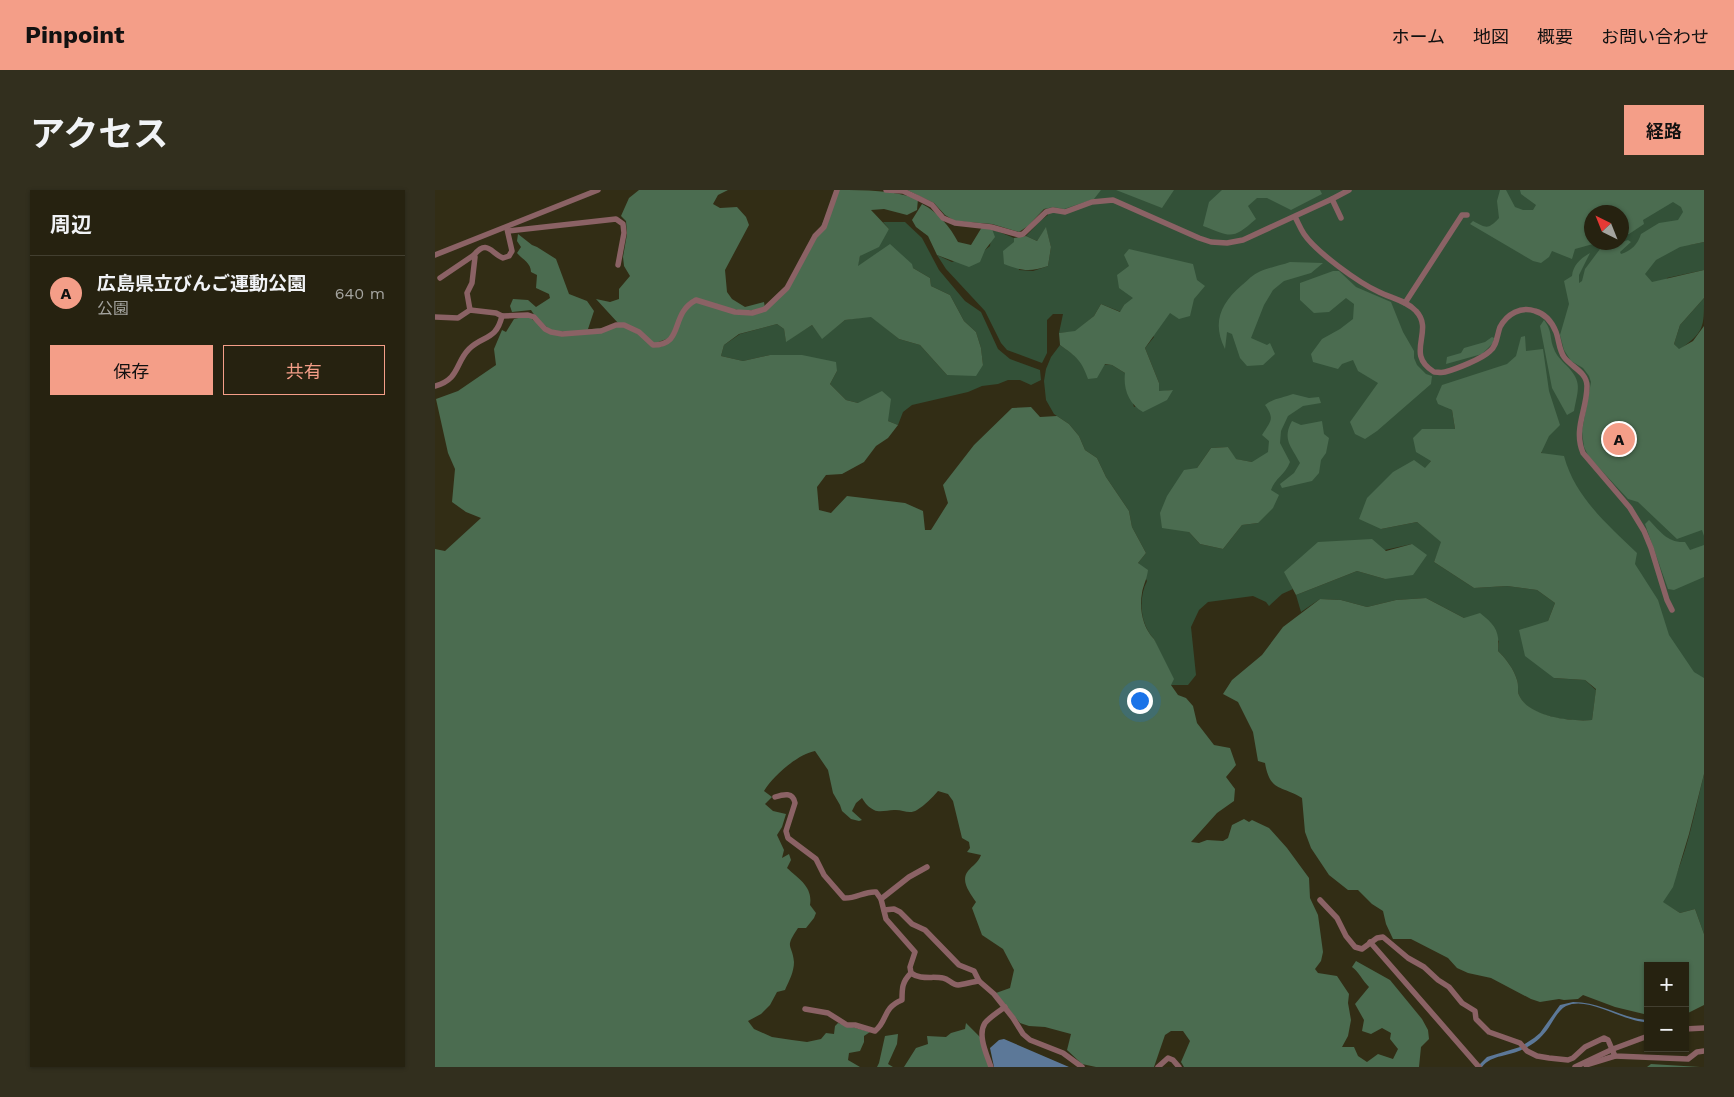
<!DOCTYPE html>
<html lang="ja">
<head>
<meta charset="utf-8">
<style>
  :root { --surface:#262210; --page:#322f1e; --text:#f1f3f6; --muted:#a4a49f; --line:#423f30; --accent:#f49e88 }
  body { margin:0; font-family:"Work Sans","Noto Sans JP",sans-serif; background:var(--page); color:var(--text) }
  .controls { position:absolute; right:15px; bottom:15px; display:grid; overflow:hidden; border-radius:0px; box-shadow:0 1px 4px #0004 }
  .controls button { width:45px; height:45px; display:grid; place-items:center; padding:0; border:0; border-bottom:1px solid var(--line); background:var(--surface); color:var(--text); font:25px sans-serif }
  .compass { position:absolute; left:1149px; top:15px; width:45px; height:45px; border-radius:50%; background:var(--surface); box-shadow:0 1px 4px #0004; rotate:317deg }
  .you { position:absolute; left:704px; top:510px; width:18px; height:18px; margin:-12px; border:4px solid #fff; border-radius:50%; background:#1a73e8; box-shadow:0 0 0 8px #1a73e833 }
  .badge { display:grid; place-items:center; width:32px; height:32px; border-radius:50%; background:var(--accent); color:#111; font-size:16px; font-weight:700 }
  .pin { position:absolute; translate:-50% -50%; border:2px solid #fff; box-shadow:0 1px 5px #0006 }
  .list { margin:0; padding:0; list-style:none }
  h2 { display:flex; justify-content:space-between; align-items:center; height:65px; margin:0; padding:0 20px; font-size:21px }
  h2 small { font-size:16px; font-weight:400; color:var(--muted) }
  .list li { display:grid; grid-template-columns:32px 1fr auto; gap:15px; align-items:center; box-sizing:border-box; height:75px; padding:0 20px; border-top:1px solid var(--line) }
  .list b { display:block; font-size:19px; white-space:nowrap }
  .list p { margin:0; font-size:16px; white-space:nowrap; color:var(--muted) }
  .list em { font-size:16px; font-style:normal; color:var(--muted) }
  .actions { display:flex; gap:10px; padding:15px 20px }
  .actions a { flex:1; padding:11px 0; border:1px solid var(--accent); border-radius:0px; text-align:center; font-size:18px; color:var(--accent) }
  .actions .main { background:var(--accent); color:#111 }
  .map { position:relative; flex:none; width:1269px; height:877px; overflow:hidden; border-radius:0px }
  header { display:flex; align-items:center; gap:30px; box-sizing:border-box; height:70px; padding:0 25px; background:var(--accent); color:#111 }
  header strong { font-size:24px }
  nav { display:flex; gap:28px; margin-inline-start:auto; font-size:18px }
  .intro { display:flex; align-items:center; justify-content:space-between; box-sizing:border-box; height:120px; padding:0 30px }
  h1 { margin:0; font-size:35px }
  .button { padding:12px 22px; border-radius:0px; background:var(--accent); color:#111; font-size:18px; font-weight:700 }
  main { display:flex; gap:30px; padding:0 30px }
  aside { flex:1; background:var(--surface); border-radius:0px; box-shadow:0 1px 4px #0004 }
  .map>svg:first-child { display:block }
  .green { fill:#335138; fill-rule:evenodd }
  .forest { fill:#4b6c50 }
  .water { fill:#5c7898 }
  .lines { fill:none; stroke-linecap:round; stroke-linejoin:round }
  .minor { stroke:#8b6265; stroke-width:5.5 }
</style>
</head>
<body>
<header>
<strong>Pinpoint</strong>
<nav><a>ホーム</a><a>地図</a><a>概要</a><a>お問い合わせ</a></nav>
</header>
<div class="intro"><h1>アクセス</h1><a class="button">経路</a></div>
<main>
<aside>
<h2>周辺<small></small></h2>
<ul class="list">
<li><span class="badge">A</span><div><b>広島県立びんご運動公園</b><p>公園</p></div><em>640 m</em></li>
</ul>
<div class="actions"><a class="main">保存</a><a>共有</a></div>
</aside>
<div class="map">
<svg width="1269" height="877" viewBox="0 0 1269 877">
  <rect width="100%" height="100%" fill="#322d15"/>
  <g class="green">
    <path d="M606,0H1269L1254,55L1269,52V80L1232,88L1215,133L1269,235V501L1115,278L1101,253L1010,217L1017,220L1020,239H987L996,271L946,339L982,332L1007,352L999,372L1039,398L1072,396L1102,400L1120,413L1113,431L1119,488L1150,490L1161,500L1157,530C1137,532 1093,528 1084,505C1082,501 1084,495 1082,490C1079,479 1071,469 1063,461L1064,451L1029,428L991,408L961,410L932,417L906,410L885,409L866,422L861,405L922,381L950,389L977,354L850,382L858,399L847,404L834,416L831,412L818,406L773,412L764,420L756,437L761,485L753,495H736L719,449C705,434 703,409 712,391L703,373L711,363L697,337L694,321L671,287L662,268L650,260L644,246L634,234L619,224L611,210L609,191L611,179L616,167L625,155L639,165L647,173L677,175L690,183L699,217L737,200L724,202V193L710,158L719,147L689,115L686,122L666,114L659,126L640,142L624,143L628,124H618L612,130V163L607,173L572,160L566,153L550,121L511,79L502,65L517,72L550,60L555,56L557,39L579,48L584,80L598,81L613,76L616,57L611,38L602,51L591,46L605,31L613,25ZM1156,22H1186V52H1156ZM793,257L800,269L817,272L823,333L807,335L788,359L765,354L754,342L762,278L776,258Z"/>
    <path d="M448,32H470L487,48L504,80L530,111L546,122L563,159L575,169L605,180L606,190L596,195L585,190H573L563,194L547,196L533,202L477,215L468,222L463,235L453,231L423,213L411,210L395,194L402,181L349,166L335,165L308,171L286,166L289,155L305,144L342,134L349,139L351,151L377,135L387,148L410,130L436,126L464,149L485,155L512,185L548,175L546,158L541,142L529,131L515,105L496,96L495,88L478,78L422,77L425,66L454,39Z"/>
    <path d="M1269,108C1269,138 1269,142 1244,160L1239,154L1245,135Z"/>
    <path d="M1269,584V744L1260,719L1245,723L1227,712C1250,678 1259,624 1269,584Z"/>
  </g>
  <g class="forest">
    <path d="M204,0H293L283,5L278,14L285,18L302,17L311,27L314,35L290,80L292,102L297,109L310,117L329,112L330,118C306,125 284,116 260,109L253,113L237,147L218,154L204,141L183,133L161,109L175,112L184,109V99L195,86L189,76L188,67L192,44L191,31L186,26L194,8Z"/>
    <path d="M403,0C432,0 456,0 483,9L482,20L472,25L449,19L436,20L454,39L444,57L425,66L423,76L455,54L477,74L478,78L495,88L496,96L515,105L529,131L541,142L546,158L548,175L541,186L512,185L485,155L464,149L436,127L410,130L387,149L377,135L351,152L349,139L342,134L304,144L289,155L286,166L308,171L335,165H367L401,172L402,181L395,194L411,210L423,213L447,201L456,209L453,231L463,235L453,248L441,256L429,272L407,284L391,285L382,297L384,320L396,323L412,306L470,313L488,321L490,340H496L513,313L508,295L539,255L577,218L596,217L605,227L622,226L634,234L644,246L650,260L662,268L671,287L694,321L697,337L711,363L703,373L713,380C712,389 708,396 707,403C704,419 708,438 719,449L739,489L736,495L743,505L751,508L758,516L762,533L779,555L795,558L801,575L791,587L800,599L799,611L782,623L756,652L764,653L772,650L788,651L793,648L797,635L809,629L814,632L817,630L834,638L852,658L874,688L875,708L883,725L888,762L886,771L880,779L883,783L902,786L914,804L913,813L916,830L913,846L907,857H919L923,866L932,872L943,864L958,869L963,859L955,849L956,843L947,838L936,844L927,841L929,830L920,814L934,797C927,790 924,782 917,777L921,771L955,790L987,829L993,840L994,849L986,857L984,877H749L746,872L755,851L748,841H736L730,845L719,877H661L647,874L632,860L636,844L610,837L594,836L585,833L561,803L575,798L579,780L568,759L547,745L537,718L541,712C535,703 525,691 533,681C538,675 543,673 546,665L532,662L535,658L534,652L527,648L518,611L513,604L503,601C497,608 490,615 482,620C474,625 467,619 459,620C452,620 445,623 439,620C433,617 430,613 427,608L421,613L417,621L427,630L424,631L416,629L407,621L405,615L398,603L393,580L380,561C363,564 338,586 329,601L337,607L330,614L338,621L351,624L347,637L342,645L349,660L347,668L354,664L356,670L352,678C364,689 378,697 375,715L381,723L379,728L371,738H363C349,759 357,753 359,772C359,782 354,791 350,800L342,802L335,815L326,824L313,831L319,839L337,847L357,850L372,852L386,849L391,843L399,844L400,836L403,833L435,842L429,846V852L425,861L414,863L413,870L425,877H0V359L10,361L46,328L31,322L17,312L20,279L13,263L1,209L23,201L61,175L59,159L67,140L71,142L79,129L93,126L115,143L189,136L225,157C246,150 238,136 248,121C251,118 257,114 261,111L317,124L344,109L381,47Z"/>
    <path d="M472,0H666L659,9L629,19L618,17L609,19L593,36L584,42L557,34L520,31L510,25L499,13Z"/>
    <path d="M681,0H739L727,18Z"/>
    <path d="M787,0H885L887,4L856,20L832,8H822L813,16L821,29C797,50 797,47 768,36L774,12Z"/>
    <path d="M1065,0H1071L1080,17L1088,20H1098L1101,15L1086,4L1085,0H1269V52L1245,57L1221,70L1210,84L1217,92L1269,80V108L1245,135L1239,154L1244,159L1258,151L1269,136V346L1267,340L1242,349L1203,312L1193,309L1154,267L1149,257L1147,241L1156,192L1154,186L1148,178L1136,171L1129,160L1125,145L1134,114L1129,91L1137,86C1138,75 1146,68 1155,63L1144,85V93L1147,91L1150,79L1165,59L1193,50L1196,52L1185,62L1186,64C1196,61 1203,54 1206,44L1224,33L1243,30L1248,22L1246,17L1238,12L1208,30L1209,34L1194,44L1187,45L1186,22H1156V52L1159,53L1158,54L1140,59L1137,69L1117,61L1114,67L1106,73L1098,71L1035,34L1038,31C1051,38 1053,40 1064,28L1062,11Z"/>
    <path d="M487,14C503,22 515,37 523,52L536,55L547,37L557,39L560,47L550,60L545,72L534,77L502,65L493,46L481,37L477,30Z"/>
    <path d="M611,37L616,57L613,76C595,82 587,81 569,74L568,61L579,52V48L591,46L602,51Z"/>
    <path d="M83,44L97,55L102,57L121,69L134,104L152,111L159,121L152,142L116,141L100,126L96,120L77,122L75,116L78,109L93,110L101,117L115,108L114,104L101,98L102,85L96,82C96,73 87,69 82,63L86,57L82,51Z"/>
    <path d="M694,59L758,74L762,90L770,96L759,109L755,126L744,129L735,123L710,158L724,193V201L738,200L732,210L708,222C694,214 688,199 690,183L677,175L670,174L662,188L653,189C646,170 642,167 625,155L624,143L640,141L659,126L666,114L685,122L689,115L698,108L684,98L682,85L694,76L689,65Z"/>
    <path d="M855,72L888,73L876,83L849,91L838,100L829,115L816,148L832,155L835,153L840,164L828,175L812,176L805,168L797,144L792,142L790,159C777,133 785,114 807,95C811,92 816,86 822,83C831,78 844,76 855,72Z"/>
    <path d="M898,81H904L921,97L956,112L968,142L979,161V168L982,175L991,184L997,186L996,194L942,241L930,249L920,244L915,232L943,193L923,181L918,170L907,174L903,179L878,172L876,164L887,149L905,139L918,129L919,114L911,108L894,122L879,123L865,110V93Z"/>
    <path d="M1109,130C1118,142 1114,147 1119,159C1121,165 1127,171 1131,175C1148,192 1143,199 1139,221L1132,225L1117,198L1105,136Z"/>
    <path d="M1090,146L1091,161L1108,159L1114,201L1125,235L1114,246L1106,263L1129,266C1140,307 1172,334 1202,363L1200,374L1223,410L1234,445L1259,482L1269,488V584L1254,644L1238,697L1228,712L1245,723L1260,719L1269,744V815L1253,823H1250V776H1213V825L1180,817L1148,805L1143,809L1129,810L1124,809L1105,812L1096,809L1056,788L1033,783L1022,778L1013,768L976,749H958L951,734L948,721L937,714L923,700H913L894,685L876,658L870,642L867,608C846,595 835,602 830,573L823,571L818,542L803,512L788,504L797,490L827,465L848,437L885,409L906,410L932,417L961,410L991,408L1029,428L1045,423C1060,435 1065,441 1063,461C1071,469 1079,479 1082,490C1084,495 1082,501 1084,505C1093,527 1137,532 1157,530L1161,499L1150,490L1119,488L1090,466L1084,440L1113,431L1120,413L1102,400L1072,396L1039,398L999,372L1006,352L982,332L946,339L924,329L932,308L958,282L979,270L990,278L996,271L981,262L978,248L987,239H1020L1017,220L1003,214L1001,209L1007,195L1072,174L1081,166L1086,147Z"/>
    <path d="M1057,147L1059,148L1058,153L1047,164L1011,174L1012,167L1026,163L1029,158L1050,152Z"/>
    <path d="M858,204L874,208L884,207L886,213L868,216L853,226L846,241L845,253L855,272C850,285 840,288 836,300L844,305L838,318L823,333L807,335L788,359L765,354L754,342L727,338L725,323L732,306L749,280L762,278L776,258L793,257L801,269L817,272L833,262L834,251L827,245C836,231 840,229 830,215C839,208 848,208 858,204Z"/>
    <path d="M857,231L866,235L887,231L889,244L894,248L891,263L886,270L884,283L877,291L847,298L845,294L859,283L865,273C856,256 847,249 857,231Z"/>
    <path d="M1214,330C1225,341 1232,353 1250,352L1255,360L1269,355V387L1239,400L1233,399L1210,334Z"/>
    <path d="M937,349L951,361L977,354L992,365L978,385L950,389L922,381L861,405L849,382L883,352Z"/>
    <path d="M531,833L545,847L554,877H469L481,858L493,854L492,846L511,847L516,843L530,839Z"/>
    <path d="M463,844L462,854L453,874L458,877H442L444,873L450,846Z"/>
    <path d="M1216,874L1265,877H1212Z"/>
  </g>
  <g class="water">
    <path d="M1138,812C1166,812 1188,829 1213,830V832C1189,833 1154,805 1131,816C1123,820 1117,833 1112,840C1106,848 1098,855 1088,859C1074,867 1057,864 1047,877H1042L1052,867L1085,857L1099,848L1105,843L1125,815Z"/>
    <path d="M569,849L634,877H559L555,858L564,850Z"/>
  </g>
  <g class="lines">
    <g class="minor">
      <path d="M451,0L468,1L483,8L497,15L508,28L520,33L556,37L584,45L588,44L611,22L618,20L630,22L657,12L678,10L764,48L776,52L792,53L808,50L897,9L914,0"/>
      <path d="M897,9L906,28"/>
      <path d="M860,27C863,32 865,38 869,44C881,62 924,93 944,102C956,108 972,111 981,121C1000,141 969,164 999,182C1003,182 1006,183 1010,182C1021,179 1047,169 1055,161C1062,156 1062,145 1065,137C1072,124 1086,116 1100,121C1111,124 1117,132 1121,142C1124,150 1124,160 1129,167C1136,177 1152,182 1152,196C1152,220 1138,239 1148,263L1195,318L1209,341L1216,358L1232,410L1237,420"/>
      <path d="M73,41L181,29L188,34L189,43L183,75"/>
      <path d="M0,65L163,0"/>
      <path d="M5,88L39,65C52,49 56,63 68,68L74,66L77,61L72,39"/>
      <path d="M970,113L1027,25H1032"/>
      <path d="M35,120L32,103L37,93L40,67L39,65"/>
      <path d="M0,127L23,128L35,120L61,123L67,126L93,125L99,127L110,139L116,142L127,144L166,141L181,135H189L204,142L218,155C250,155 234,124 261,110L300,122L317,123L330,119L352,98L380,46L389,37L402,0"/>
      <path d="M0,196C25,189 20,173 34,159C48,145 61,151 67,126"/>
      <path d="M340,607C349,604 358,602 360,613L351,641L353,648L381,669L389,685L409,708C420,709 430,701 441,702L446,709"/>
      <path d="M492,677L474,687L446,709L451,729L480,762L475,777L476,783C485,790 498,786 508,788C514,789 517,795 523,795C530,794 537,792 544,791L559,804L578,828L588,844L595,850L628,863L647,877"/>
      <path d="M885,710L902,728L911,746L920,757L927,759L942,748L948,747L973,768L989,777L1003,790L1014,797L1027,813L1040,821L1041,829L1054,842L1085,853L1092,861L1102,866L1114,868L1133,870L1138,868L1150,857L1169,848L1173,850L1180,866L1253,869L1262,862L1269,861"/>
      <path d="M449,720L459,719L465,722L477,734L490,740L524,775L539,781L544,791"/>
      <path d="M935,752L1044,877"/>
      <path d="M370,819L393,823L412,835H420L440,841C453,831 447,818 467,810C467,798 467,792 476,783"/>
      <path d="M1250,839L1269,838"/>
      <path d="M1151,875L1180,866"/>
      <path d="M556,877C552,865 542,845 550,833C555,827 563,822 570,817"/>
      <path d="M723,877L733,868L738,870L744,877"/>
      <path d="M1140,877L1178,859L1213,846"/>
    </g>
  </g>
</svg>
<div class="controls">
<button>+</button>
<button>−</button>
</div>
<svg class="compass" viewBox="-18 -18 36 36"><path d="M0-13l5 13h-10z" fill="#e53935"/><path d="M0 13l5-13h-10z" fill="#a4a49f"/></svg>
<div class="you"></div>
<div class="pin badge" style="left:1184px;top:249px">A</div>
</div>
</main>
</body>
</html>
